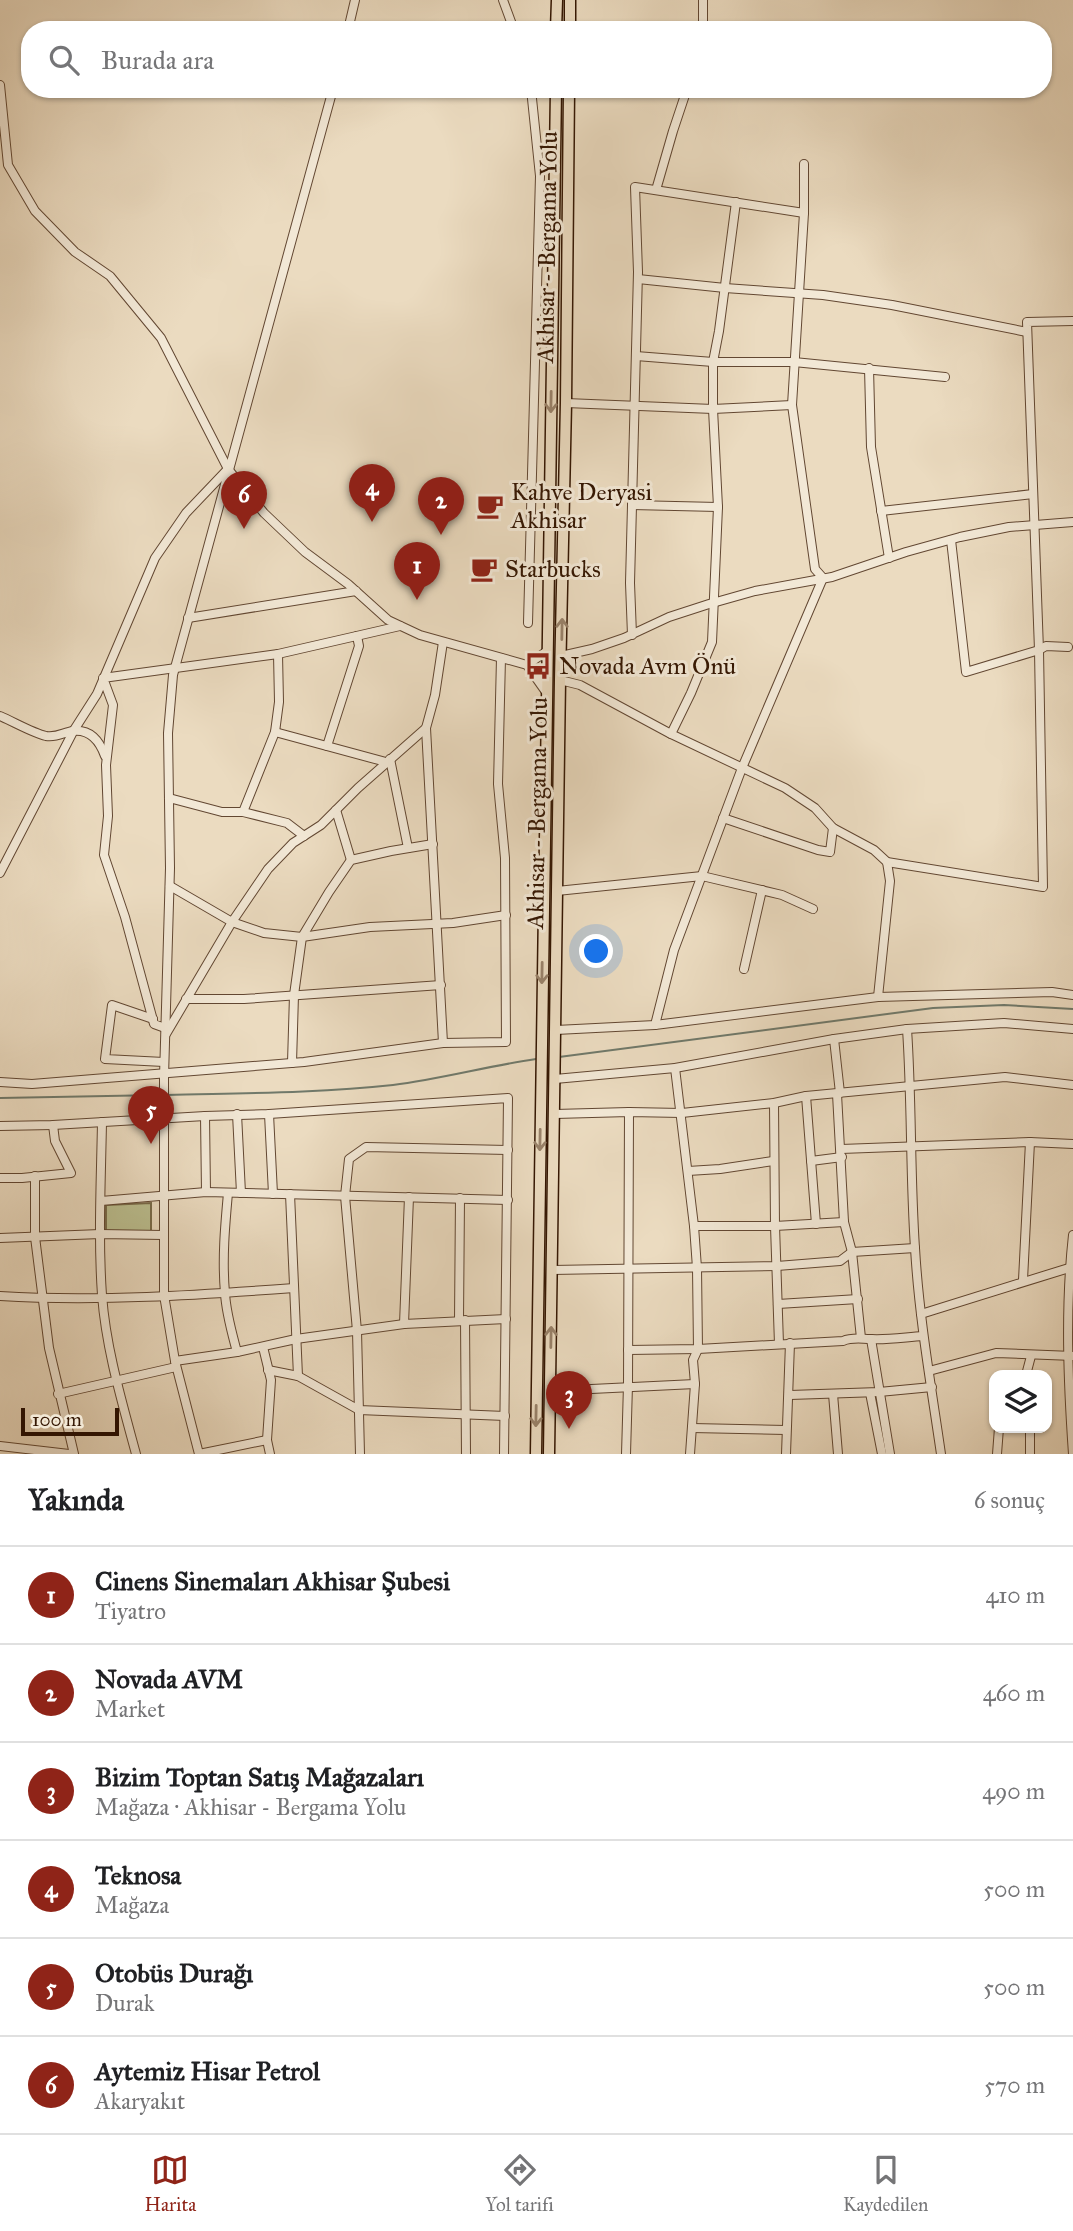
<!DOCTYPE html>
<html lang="tr">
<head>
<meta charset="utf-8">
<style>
  :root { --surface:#fff; --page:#f2f2f2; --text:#202124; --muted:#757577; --line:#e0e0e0; --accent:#8f2418 }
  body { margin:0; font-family:"IM FELL Great Primer",serif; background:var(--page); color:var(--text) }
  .controls { position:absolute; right:21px; bottom:21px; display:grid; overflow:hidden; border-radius:14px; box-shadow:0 2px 5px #0004 }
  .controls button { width:63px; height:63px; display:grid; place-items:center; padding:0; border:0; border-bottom:2px solid var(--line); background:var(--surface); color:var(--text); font:35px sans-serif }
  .scale { position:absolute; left:21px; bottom:18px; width:98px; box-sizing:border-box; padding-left:7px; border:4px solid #341602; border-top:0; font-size:19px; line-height:24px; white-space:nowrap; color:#341602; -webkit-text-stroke:5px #f2e8d6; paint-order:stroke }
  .you { position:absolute; left:597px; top:952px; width:24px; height:24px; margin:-18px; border:5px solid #fff; border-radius:50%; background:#1a73e8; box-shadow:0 0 0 10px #1a73e833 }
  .badge { display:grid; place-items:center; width:46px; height:46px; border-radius:50%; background:var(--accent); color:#fff; font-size:23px; font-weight:700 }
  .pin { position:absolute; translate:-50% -58px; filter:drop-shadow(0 2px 4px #0008) }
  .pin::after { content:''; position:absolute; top:37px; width:24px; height:21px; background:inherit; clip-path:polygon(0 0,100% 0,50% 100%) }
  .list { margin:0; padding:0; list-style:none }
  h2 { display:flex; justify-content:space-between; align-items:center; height:91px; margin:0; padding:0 28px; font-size:30px }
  h2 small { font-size:23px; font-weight:400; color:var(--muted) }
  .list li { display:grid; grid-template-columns:46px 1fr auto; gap:21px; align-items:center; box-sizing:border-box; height:98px; padding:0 28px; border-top:2px solid var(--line) }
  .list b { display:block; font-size:26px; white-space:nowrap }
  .list p { margin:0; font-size:23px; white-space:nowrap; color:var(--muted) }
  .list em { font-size:23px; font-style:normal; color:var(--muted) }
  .icon { flex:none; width:38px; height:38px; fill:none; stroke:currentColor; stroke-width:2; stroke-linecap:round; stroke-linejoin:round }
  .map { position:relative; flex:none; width:1073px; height:1454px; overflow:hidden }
  .search { position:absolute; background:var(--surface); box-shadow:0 2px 5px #0004; left:21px; right:21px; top:21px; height:77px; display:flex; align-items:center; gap:18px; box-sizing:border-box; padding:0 24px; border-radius:28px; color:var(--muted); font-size:26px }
  .sheet { height:679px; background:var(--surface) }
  nav { display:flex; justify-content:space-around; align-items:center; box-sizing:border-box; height:98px; border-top:2px solid var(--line); background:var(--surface); font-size:19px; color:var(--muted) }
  nav a { display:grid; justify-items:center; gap:4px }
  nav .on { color:var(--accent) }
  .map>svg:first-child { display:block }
  .green { fill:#bbbf90; stroke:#786a49; stroke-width:2 }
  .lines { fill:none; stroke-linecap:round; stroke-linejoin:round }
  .stream { stroke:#70796a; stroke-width:2 }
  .minor-casing { stroke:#624732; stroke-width:10 }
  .major-casing { stroke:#341602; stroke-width:13 }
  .minor { stroke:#f2e8d6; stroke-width:8 }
  .major { stroke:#ebdbc0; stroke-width:10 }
  .oneway { stroke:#99826a }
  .labels { text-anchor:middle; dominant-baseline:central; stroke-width:6; stroke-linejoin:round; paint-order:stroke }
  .street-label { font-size:24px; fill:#341602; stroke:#f2e8d6 }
  .poi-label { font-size:24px; fill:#341602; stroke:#f2e8d6; text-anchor:start }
</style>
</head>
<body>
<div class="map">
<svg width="1073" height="1454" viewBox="0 0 1073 1454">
  <rect width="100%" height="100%" fill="#ebdbc0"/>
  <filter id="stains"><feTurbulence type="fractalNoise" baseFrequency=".00286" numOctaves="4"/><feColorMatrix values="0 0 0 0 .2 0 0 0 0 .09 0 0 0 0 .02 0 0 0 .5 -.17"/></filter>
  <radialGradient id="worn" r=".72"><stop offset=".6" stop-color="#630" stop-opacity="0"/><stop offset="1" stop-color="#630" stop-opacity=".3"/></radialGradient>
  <path class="green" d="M151,1203V1232L106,1231V1205Z"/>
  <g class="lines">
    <g class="stream">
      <path d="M559,1057L933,1008L1004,1005L1073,1009"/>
      <path d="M167,1095C242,1093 318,1093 393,1085C441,1079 488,1066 536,1059"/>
      <path d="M0,1098L161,1095"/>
    </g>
    <defs>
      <g id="minor">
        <path d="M503,0L514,30"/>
        <path d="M703,0V30"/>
        <path d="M348,30L355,0"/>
        <path d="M0,85L8,165L35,211L75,252L110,276L161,338L228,469L264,513L305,552L348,584L388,620L420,635L527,665L546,692"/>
        <path d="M656,190L673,131L687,89"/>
        <path d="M638,279L725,288L823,295L892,305L1027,332"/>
        <path d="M636,356L713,362H794L945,377"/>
        <path d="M869,368L871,447L889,558"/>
        <path d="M566,403L713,409L792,405"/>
        <path d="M632,505L718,507"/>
        <path d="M881,511L1033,494"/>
        <path d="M951,540L966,672L1039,650L1046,646L1068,647"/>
        <path d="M188,618L356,591"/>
        <path d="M528,623L540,176L531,89"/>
        <path d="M632,635L630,583L638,272L635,187L804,213"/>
        <path d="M561,656L592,649L624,638L669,617L709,604L755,591L832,577L906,552L960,537L1009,527L1073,522"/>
        <path d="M527,665L547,651"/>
        <path d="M560,680L580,685L671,734L785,788L815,808L833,828L874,850L887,862L890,881L878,997"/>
        <path d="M0,716C14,722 33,733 46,736C57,738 64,732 73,731C91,729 100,742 105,756"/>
        <path d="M426,728L443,1043"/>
        <path d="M275,732L386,762"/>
        <path d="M671,734L691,693L712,642L718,507L713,409V362L719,331L736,202"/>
        <path d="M327,746L359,646L357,636"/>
        <path d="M390,759L408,848"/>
        <path d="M169,798L222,812H243L275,732L279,702L278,654"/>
        <path d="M336,810L351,860"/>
        <path d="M243,812L287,823L304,836"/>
        <path d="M723,818L818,850L830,852L833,828"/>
        <path d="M887,862L1043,887L1039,650L1027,322L1073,321"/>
        <path d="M0,873L74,730L97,694L155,558L186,513L226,471"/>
        <path d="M170,886L232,922L264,933L302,937L370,927L453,923L506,915"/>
        <path d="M557,891L702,876L782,895L813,909"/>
        <path d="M744,969L762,890"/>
        <path d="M186,999H244L441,985"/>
        <path d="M153,1019L112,1005L105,1059L164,1062"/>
        <path d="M655,1025L674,950L742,768L823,578L815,569L792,405L804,213V164"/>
        <path d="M165,1028L154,1024L125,917L104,855L108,816L106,765L113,705L103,678L278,654L400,626"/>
        <path d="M907,1029C912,1102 910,1175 915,1248C919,1317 931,1385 941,1454"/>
        <path d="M556,1030L655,1025L878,997L1052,992L1073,995"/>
        <path d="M166,1034L232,922L268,869L293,843L321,825L358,788L426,728L435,695L443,642"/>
        <path d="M834,1039L840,1093"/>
        <path d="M292,1063L294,995L302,937L329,892L351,860L391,851L433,844"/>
        <path d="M675,1068L694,1226L697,1268L698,1349L693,1360L695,1384L690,1454"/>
        <path d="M555,1079L675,1068L834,1039L907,1029L1004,1023L1073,1029"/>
        <path d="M0,1082L32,1084L304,1062L443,1043L506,1042L505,858L498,784L501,658"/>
        <path d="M837,1094L844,1222L852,1252L861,1338"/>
        <path d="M806,1096L816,1224"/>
        <path d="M774,1103L775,1226L779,1344"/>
        <path d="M237,1114L241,1193"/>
        <path d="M269,1114L273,1194"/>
        <path d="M555,1114L629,1112L682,1113L774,1103L806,1096L1005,1077L1073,1085"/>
        <path d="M205,1116L206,1192"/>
        <path d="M102,1122C101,1180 98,1238 102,1295C106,1349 122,1402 136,1454"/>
        <path d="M0,1126L53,1125L205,1116L269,1114L508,1098L504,1454"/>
        <path d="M841,1149L1030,1142L1073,1144"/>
        <path d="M811,1161L842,1157"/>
        <path d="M688,1171L720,1169L773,1161"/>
        <path d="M35,1176V1237L49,1348L74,1454"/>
        <path d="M0,1178H22L71,1173L55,1141L53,1125"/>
        <path d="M228,1193C225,1226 222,1259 225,1293C226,1313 232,1333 237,1352"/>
        <path d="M290,1194L298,1376"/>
        <path d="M101,1201L206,1192L508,1200"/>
        <path d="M694,1226H775L844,1222"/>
        <path d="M0,1238L100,1234L163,1235"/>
        <path d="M552,1270L777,1266L840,1261L852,1252L915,1248"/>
        <path d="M1023,1280L1030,1142"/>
        <path d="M0,1296C97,1302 197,1295 294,1288"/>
        <path d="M778,1304L858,1299"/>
        <path d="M921,1314L1072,1267"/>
        <path d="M459,1320L460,1198"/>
        <path d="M465,1320L466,1454"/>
        <path d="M404,1324L409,1197"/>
        <path d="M871,1339L890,1454"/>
        <path d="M263,1347L271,1380L267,1440L270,1454"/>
        <path d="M628,1350L698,1349L843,1341C852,1337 861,1339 871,1339C888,1340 906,1337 923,1336"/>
        <path d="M175,1361L237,1352L296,1339L404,1324L506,1319"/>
        <path d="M268,1370L298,1376L359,1410L505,1416"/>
        <path d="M929,1371L996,1353L1073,1356"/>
        <path d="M1026,1375L1031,1356"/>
        <path d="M550,1391L695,1384"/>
        <path d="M870,1393L882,1454"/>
        <path d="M58,1394L176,1367"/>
        <path d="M833,1394L838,1454"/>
        <path d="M790,1395L879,1392L932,1387"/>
        <path d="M692,1428L786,1430"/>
        <path d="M0,1446L69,1454"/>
        <path d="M199,1454L175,1361L164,1295V1077L170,868L168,733L173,675L333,89"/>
        <path d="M199,1454L267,1440"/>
        <path d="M360,1454L357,1331L345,1196L349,1159L366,1147L508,1150"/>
        <path d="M626,1454L628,1385L629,1112"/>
        <path d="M786,1454L790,1343"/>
        <path d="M997,1454L999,1428"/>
        <path d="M1030,1454V1428"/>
        <path d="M1073,1454C1068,1382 1065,1308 1073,1235"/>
      </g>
      <g id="major">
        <path d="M556,30L557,0"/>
        <path d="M570,30V0"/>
        <path d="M536,1454L556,89"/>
        <path d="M549,1454L560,680L566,403L569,89"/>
      </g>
    </defs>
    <use href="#minor" class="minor-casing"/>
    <use href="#major" class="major-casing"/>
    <use href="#minor" class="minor"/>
    <use href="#major" class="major"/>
  </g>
  <defs><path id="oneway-shaft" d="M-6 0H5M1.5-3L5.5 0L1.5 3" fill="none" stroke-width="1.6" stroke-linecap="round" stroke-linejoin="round" transform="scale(1.75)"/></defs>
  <g class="oneway">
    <use href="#oneway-shaft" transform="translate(551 402) rotate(91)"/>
    <use href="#oneway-shaft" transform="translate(562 629) rotate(-89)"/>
    <use href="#oneway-shaft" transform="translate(542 973) rotate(91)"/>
    <use href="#oneway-shaft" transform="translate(540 1140) rotate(91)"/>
    <use href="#oneway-shaft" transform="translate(551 1337) rotate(-89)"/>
    <use href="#oneway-shaft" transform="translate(536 1416) rotate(91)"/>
  </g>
  <defs>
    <symbol id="cafe-bare" viewBox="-9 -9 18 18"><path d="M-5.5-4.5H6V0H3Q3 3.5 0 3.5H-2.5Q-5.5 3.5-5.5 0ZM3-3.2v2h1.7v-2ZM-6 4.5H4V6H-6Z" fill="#8f2418" stroke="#f2e8d6" stroke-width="2.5" paint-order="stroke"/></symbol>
    <symbol id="bus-bare" viewBox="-9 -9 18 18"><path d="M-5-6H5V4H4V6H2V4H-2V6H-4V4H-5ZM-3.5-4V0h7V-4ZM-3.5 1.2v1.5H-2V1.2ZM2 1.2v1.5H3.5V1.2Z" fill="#8f2418" stroke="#f2e8d6" stroke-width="2.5" paint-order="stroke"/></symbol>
  </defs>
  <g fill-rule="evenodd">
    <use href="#cafe-bare" x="471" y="487" width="38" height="38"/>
    <use href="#cafe-bare" x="465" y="550" width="38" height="38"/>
    <use href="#bus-bare" x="519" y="647" width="38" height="38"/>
  </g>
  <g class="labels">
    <g class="street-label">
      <text transform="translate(547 247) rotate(-89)">Akhisar - Bergama Yolu</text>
      <text transform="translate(537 813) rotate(-89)">Akhisar - Bergama Yolu</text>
    </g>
    <g class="poi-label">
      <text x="511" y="492">Kahve Deryasi<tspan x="511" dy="28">Akhisar</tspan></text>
      <text x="505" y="569">Starbucks</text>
      <text x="559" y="666">Novada Avm Önü</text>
    </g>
  </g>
  <rect width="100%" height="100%" filter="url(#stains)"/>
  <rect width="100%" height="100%" fill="url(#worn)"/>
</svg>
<div class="controls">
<button><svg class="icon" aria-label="layers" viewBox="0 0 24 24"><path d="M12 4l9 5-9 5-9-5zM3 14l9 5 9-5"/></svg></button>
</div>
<div class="scale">100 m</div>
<div class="you"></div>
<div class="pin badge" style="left:417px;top:600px">1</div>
<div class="pin badge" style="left:441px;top:535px">2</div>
<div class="pin badge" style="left:569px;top:1429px">3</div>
<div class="pin badge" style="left:372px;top:522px">4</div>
<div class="pin badge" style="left:151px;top:1144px">5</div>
<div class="pin badge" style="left:244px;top:529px">6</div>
<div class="search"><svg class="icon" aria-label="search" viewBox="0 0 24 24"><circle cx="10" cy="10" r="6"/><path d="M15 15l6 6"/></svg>Burada ara</div>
</div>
<section class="sheet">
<h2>Yakında<small>6 sonuç</small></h2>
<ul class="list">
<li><span class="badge">1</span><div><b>Cinens Sinemaları Akhisar Şubesi</b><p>Tiyatro</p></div><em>410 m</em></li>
<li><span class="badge">2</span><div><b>Novada AVM</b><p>Market</p></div><em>460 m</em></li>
<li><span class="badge">3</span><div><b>Bizim Toptan Satış Mağazaları</b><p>Mağaza · Akhisar - Bergama Yolu</p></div><em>490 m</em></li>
<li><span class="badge">4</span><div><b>Teknosa</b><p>Mağaza</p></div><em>500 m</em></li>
<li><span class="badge">5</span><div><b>Otobüs Durağı</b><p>Durak</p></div><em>500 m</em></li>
<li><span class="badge">6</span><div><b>Aytemiz Hisar Petrol</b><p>Akaryakıt</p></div><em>570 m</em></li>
</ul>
</section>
<nav>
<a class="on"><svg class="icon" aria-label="map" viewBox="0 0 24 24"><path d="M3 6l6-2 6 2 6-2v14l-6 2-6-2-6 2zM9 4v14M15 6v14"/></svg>Harita</a>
<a><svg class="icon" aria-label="directions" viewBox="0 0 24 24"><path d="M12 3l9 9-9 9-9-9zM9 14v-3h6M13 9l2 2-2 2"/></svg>Yol tarifi</a>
<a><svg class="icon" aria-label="saved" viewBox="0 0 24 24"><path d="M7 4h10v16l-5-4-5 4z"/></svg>Kaydedilen</a>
</nav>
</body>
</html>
